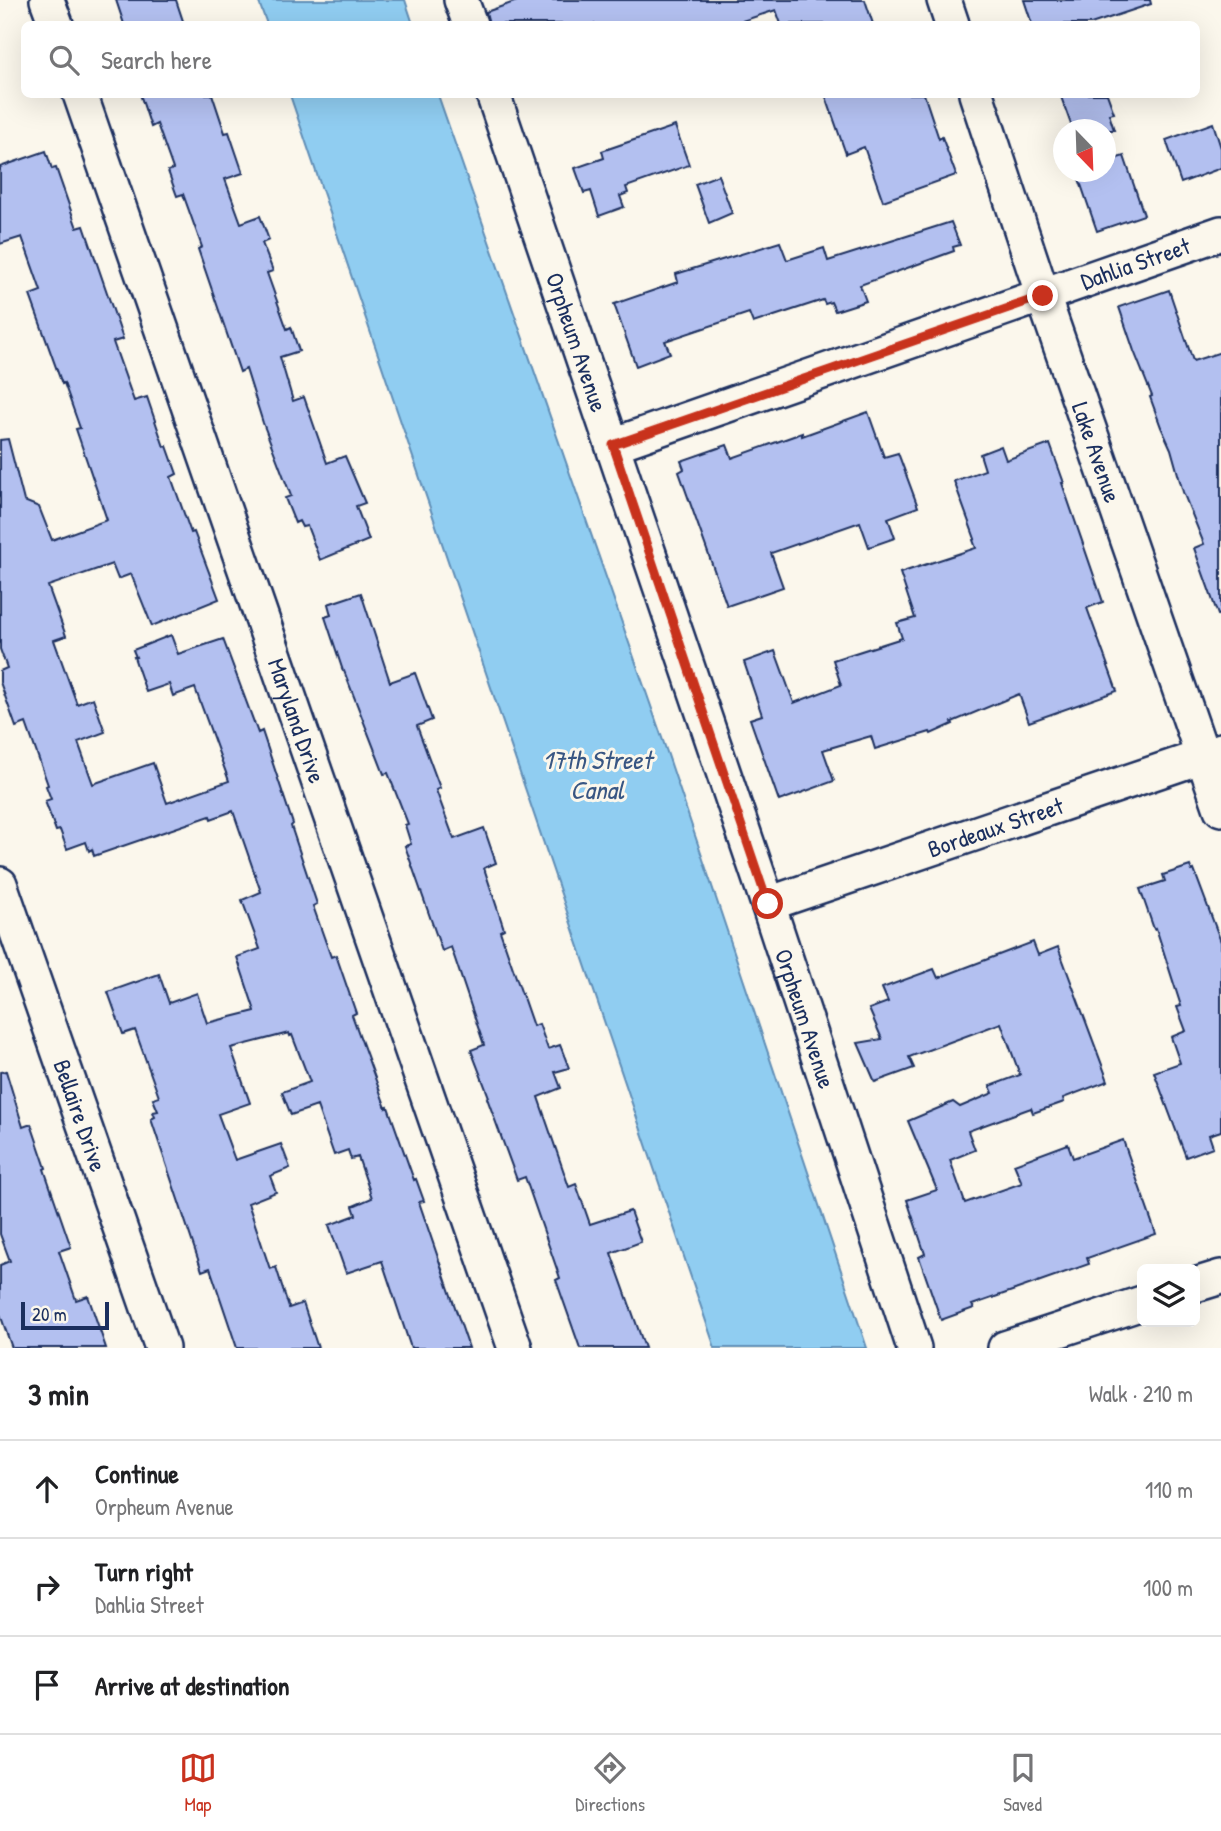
<!DOCTYPE html>
<html lang="en">
<head>
<meta charset="utf-8">
<style>
  :root { --surface:#fff; --page:#f2f2f2; --text:#202124; --muted:#757577; --line:#e0e0e0; --accent:#c8321e }
  body { margin:0; font-family:"Patrick Hand",sans-serif; background:var(--page); color:var(--text) }
  .controls { position:absolute; right:21px; bottom:21px; display:grid; overflow:hidden; border-radius:10px; box-shadow:0 7px 28px #0002 }
  .controls button { width:63px; height:63px; display:grid; place-items:center; padding:0; border:0; border-bottom:2px solid var(--line); background:var(--surface); color:var(--text); font:35px sans-serif }
  .compass { position:absolute; left:1053px; top:119px; width:63px; height:63px; border-radius:50%; background:var(--surface); box-shadow:0 7px 28px #0002; rotate:157deg }
  .scale { position:absolute; left:21px; bottom:18px; width:88px; box-sizing:border-box; padding-left:7px; border:4px solid #1b2f5e; border-top:0; font-size:19px; line-height:24px; white-space:nowrap; color:#1b2f5e; -webkit-text-stroke:5px #fbf7ec; paint-order:stroke }
  .stop { position:absolute; width:21px; height:21px; margin:-16px; border:5px solid #c8321e; border-radius:50%; background:#fff }
  .stop.end { background:#c8321e; border-color:#fff; box-shadow:0 2px 7px #0008 }
  .list { margin:0; padding:0; list-style:none }
  h2 { display:flex; justify-content:space-between; align-items:center; height:91px; margin:0; padding:0 28px; font-size:30px }
  h2 small { font-size:23px; font-weight:400; color:var(--muted) }
  .list li { display:grid; grid-template-columns:46px 1fr auto; gap:21px; align-items:center; box-sizing:border-box; height:98px; padding:0 28px; border-top:2px solid var(--line) }
  .list b { display:block; font-size:26px; white-space:nowrap }
  .list p { margin:0; font-size:23px; white-space:nowrap; color:var(--muted) }
  .list em { font-size:23px; font-style:normal; color:var(--muted) }
  .icon { flex:none; width:38px; height:38px; fill:none; stroke:currentColor; stroke-width:2; stroke-linecap:round; stroke-linejoin:round }
  .map { position:relative; flex:none; width:1221px; height:1348px; overflow:hidden }
  .search { position:absolute; background:var(--surface); box-shadow:0 7px 28px #0002; left:21px; right:21px; top:21px; height:77px; display:flex; align-items:center; gap:18px; box-sizing:border-box; padding:0 24px; border-radius:10px; color:var(--muted); font-size:26px }
  .sheet { height:385px; background:var(--surface) }
  nav { display:flex; justify-content:space-around; align-items:center; box-sizing:border-box; height:98px; border-top:2px solid var(--line); background:var(--surface); font-size:19px; color:var(--muted) }
  nav a { display:grid; justify-items:center; gap:4px }
  nav .on { color:var(--accent) }
  .map>svg:first-child { display:block }
  .water { fill:#90cdf1; stroke:#618eb6; stroke-width:2 }
  .building { fill:#b3c0f0; stroke:#1b2f5e; stroke-width:2 }
  .lines { fill:none; stroke-linecap:round; stroke-linejoin:round }
  .minor-casing { stroke:#1b2f5e; stroke-width:38 }
  .minor { stroke:#fbf7ec; stroke-width:33 }
  .route { stroke:#c8321e; stroke-width:9 }
  .labels { text-anchor:middle; dominant-baseline:central; stroke-width:6; stroke-linejoin:round; paint-order:stroke }
  .street-label { font-size:24px; fill:#1b2f5e; stroke:#fbf7ec }
  .water-label { font-size:26px; font-style:italic; fill:#385683; stroke:#fbf7ec }
</style>
</head>
<body>
<div class="map">
<svg width="1221" height="1348" viewBox="0 0 1221 1348">
  <rect width="100%" height="100%" fill="#fbf7ec"/>
  <filter id="ink" filterUnits="userSpaceOnUse"><feTurbulence type="fractalNoise" baseFrequency=".0143" numOctaves="2"/><feDisplacementMap in="SourceGraphic" scale="14" xChannelSelector="R" yChannelSelector="G"/><feConvolveMatrix kernelMatrix="1 2 1 2 8 2 1 2 1" color-interpolation-filters="sRGB"/></filter>
  <g filter="url(#ink)">
    <g class="water">
      <path d="M258,0H405L413,24H267Z"/>
      <path d="M290,95H438L668,755L867,1348H715Z"/>
    </g>
    <g class="building">
      <path d="M116,0H176L184,24H124Z"/>
      <path d="M520,0H865L873,24H781L776,10L733,24H489L486,12Z"/>
      <path d="M1024,0H1150L1151,4L1091,24H1032Z"/>
      <path d="M140,94H212L225,133L229,132L243,173L225,179L241,223L260,216L269,240L262,243L273,271L267,273L287,329L291,327L299,351L280,357L293,401L304,397L327,463L345,456L365,503L356,506L369,540L320,560L307,526L302,527L299,521L295,523L285,498L291,496L263,423L246,369L240,372L198,249L202,247L183,194L177,196L168,171L173,169L157,124L151,127Z"/>
      <path d="M825,94H924L939,139L942,137L956,175L883,201L864,147L846,154Z"/>
      <path d="M1060,94H1107L1114,113L1109,114L1114,130H1073Z"/>
      <path d="M1213,123L1221,148V168L1181,183L1166,140Z"/>
      <path d="M675,126L689,165L626,187L628,193L620,196L624,207L599,216L591,191L584,193L575,168L604,158L602,151Z"/>
      <path d="M46,151L52,169L56,168L77,228L84,226L123,339L113,342L134,401L147,397L164,447L167,446L177,474L171,477L191,533L194,532L219,599L152,626L131,574L118,579L112,564L48,586L66,636L54,640L77,704L93,698L105,732L78,742L93,784L153,763L167,803L229,781L195,688L173,696L169,684L146,692L134,657H136L133,650L171,635L178,654L223,639L258,733L262,731L293,824L291,826L317,904L313,906L331,957L336,955L356,1013L352,1015L386,1108L388,1107L414,1180L416,1179L424,1201L419,1202L469,1348H411L382,1261L346,1273L329,1225L356,1215L353,1206L372,1198L358,1157L351,1159L348,1150L334,1155L317,1106L291,1115L282,1092L310,1082L292,1035L290,1036L289,1033L231,1048L250,1103L218,1114L235,1160L281,1144L290,1168L270,1176L276,1192L248,1203L270,1269L276,1267L289,1308L303,1303L318,1348H237L210,1268L202,1271L151,1119L155,1117L153,1112L158,1111L153,1099L159,1097L135,1030L123,1034L108,992L159,974L169,1003L197,993L207,1023L255,1011L237,957L260,949L242,900L261,892L233,811L211,819L210,816L94,856L92,849L89,851L86,842L67,849L60,830L56,831L45,801L51,799L46,786L48,785L26,723L16,727L0,682V671L7,668L0,649V440L8,439L24,501L39,507L52,540L107,520L76,429L80,428L64,383L62,384L30,295L41,291L22,237L0,244V167Z"/>
      <path d="M1124,156L1144,215L1097,231L1077,173L1105,172V162Z"/>
      <path d="M718,175L732,213L709,223L695,184Z"/>
      <path d="M951,222L960,245L953,247L954,251L860,285L866,301L835,311L831,302L825,304L823,300L753,323L749,313L665,341L670,353L636,366L614,304L678,282L676,274L780,242L787,260L824,248L828,261Z"/>
      <path d="M1169,290L1193,361L1221,352V614L1218,615L1194,548L1204,544L1183,492L1171,449L1161,427L1150,397L1152,396L1134,351L1119,307Z"/>
      <path d="M868,412L884,457L898,453L918,507L888,518L895,538L869,547L860,522L771,553L783,587L727,606L679,472L684,469L681,461L727,445L732,458L802,433V436Z"/>
      <path d="M1050,444L1064,483H1062L1103,602L1087,608L1117,691L1029,722L1019,694L952,722L953,724L931,734L930,732L875,749L871,736L823,750L834,781L779,801L750,719L762,715L744,662L775,651L794,703L841,685L833,660L902,638L897,623L915,618L900,573L976,548L973,540L975,539L954,481L985,470L980,454L1001,446L1006,460Z"/>
      <path d="M361,593L390,682L415,673L432,720L417,726L440,788L436,790L454,839L484,828L496,863L484,868L504,929L500,931L533,1026L539,1024L548,1049L560,1045L569,1068L555,1072L561,1088L538,1097L569,1187L576,1184L590,1224L630,1211L641,1242L611,1253L645,1348H580L556,1280L560,1278L525,1177L517,1180L487,1098L489,1097L471,1050L484,1045L451,947L442,951L405,846L411,844L405,825L408,824L388,773L384,774L344,671H343L325,617L331,615L328,604Z"/>
      <path d="M1190,866L1192,871L1194,870L1221,942V1131L1209,1135L1213,1147L1186,1157L1154,1072L1180,1063L1171,1037L1186,1031L1177,1007L1181,1006L1156,928L1154,929L1140,889L1165,881L1163,875Z"/>
      <path d="M1033,942L1038,955L1058,947L1108,1081L1063,1098L1064,1102L1033,1113L1031,1108L968,1131L975,1150L950,1160L965,1203L1022,1183L1014,1164L1068,1144L1073,1158L1123,1140L1156,1234L1087,1258L1089,1264L972,1305L974,1308L941,1320L919,1257L925,1254L907,1200L937,1190L908,1121L953,1102L960,1107L993,1093L990,1086L1020,1075L1001,1023L909,1057L914,1068L875,1082L858,1043L882,1039L869,1009L888,1002L882,988L934,969L938,978Z"/>
      <path d="M6,1071L23,1127L31,1124L46,1168L44,1169L71,1247L59,1251L76,1300L88,1296L106,1348H12L0,1314V1265L10,1261L0,1234V1072Z"/>
    </g>
    <g class="lines">
      <defs>
        <g id="minor">
          <path d="M47,0L56,24"/>
          <path d="M461,0L470,24"/>
          <path d="M944,0L952,24"/>
          <path id="s1" d="M80,94L515,1348"/>
          <path id="s2" d="M493,94L768,904L914,1348"/>
          <path id="s3" d="M976,94L1043,296L1221,809"/>
          <path id="s4" d="M613,445L1221,233"/>
          <path id="s5" d="M0,884L162,1348"/>
          <path id="s6" d="M768,904L1221,750"/>
          <path d="M1195,1285L1221,1277"/>
          <path d="M1005,1348L1142,1303"/>
        </g>
      </defs>
      <use href="#minor" class="minor-casing"/>
      <use href="#minor" class="minor"/>
    </g>
  </g>
  <g class="lines" filter="url(#ink)">
    <path class="route" d="M768,904L613,445L1043,296"/>
  </g>
  <g class="labels">
    <g class="street-label">
      <text stroke="none"><textPath href="#s4" startOffset="553">Dahlia Street</textPath></text>
      <text stroke="none"><textPath href="#s2" startOffset="262">Orpheum Avenue</textPath></text>
      <text stroke="none"><textPath href="#s3" startOffset="378">Lake Avenue</textPath></text>
      <text stroke="none"><textPath href="#s1" startOffset="663">Maryland Drive</textPath></text>
      <text stroke="none"><textPath href="#s6" startOffset="240">Bordeaux Street</textPath></text>
      <text stroke="none"><textPath href="#s2" startOffset="976">Orpheum Avenue</textPath></text>
      <text stroke="none"><textPath href="#s5" startOffset="245">Bellaire Drive</textPath></text>
    </g>
    <g class="water-label">
      <text x="597" y="759">17th Street<tspan x="597" dy="30">Canal</tspan></text>
    </g>
  </g>
</svg>
<div class="controls">
<button><svg class="icon" aria-label="layers" viewBox="0 0 24 24"><path d="M12 4l9 5-9 5-9-5zM3 14l9 5 9-5"/></svg></button>
</div>
<svg class="compass" viewBox="-18 -18 36 36"><path d="M0-13l5 13h-10z" fill="#e53935"/><path d="M0 13l5-13h-10z" fill="#757577"/></svg>
<div class="scale">20 m</div>
<div class="stop" style="left:768px;top:904px"></div>
<div class="stop end" style="left:1043px;top:296px"></div>
<div class="search"><svg class="icon" aria-label="search" viewBox="0 0 24 24"><circle cx="10" cy="10" r="6"/><path d="M15 15l6 6"/></svg>Search here</div>
</div>
<section class="sheet">
<h2>3 min<small>Walk · 210 m</small></h2>
<ul class="list">
<li><svg class="icon" aria-label="ahead" viewBox="0 0 24 24"><path d="M12 20V5M6 11l6-6 6 6"/></svg><div><b>Continue</b><p>Orpheum Avenue</p></div><em>110 m</em></li>
<li><svg class="icon" aria-label="right" viewBox="0 0 24 24"><path d="M7 20v-9h11M14 6l5 5-5 5"/></svg><div><b>Turn right</b><p>Dahlia Street</p></div><em>100 m</em></li>
<li><svg class="icon" aria-label="arrive" viewBox="0 0 24 24"><path d="M6 21V4h12l-3 4 3 4H6"/></svg><div><b>Arrive at destination</b></div></li>
</ul>
</section>
<nav>
<a class="on"><svg class="icon" aria-label="map" viewBox="0 0 24 24"><path d="M3 6l6-2 6 2 6-2v14l-6 2-6-2-6 2zM9 4v14M15 6v14"/></svg>Map</a>
<a><svg class="icon" aria-label="directions" viewBox="0 0 24 24"><path d="M12 3l9 9-9 9-9-9zM9 14v-3h6M13 9l2 2-2 2"/></svg>Directions</a>
<a><svg class="icon" aria-label="saved" viewBox="0 0 24 24"><path d="M7 4h10v16l-5-4-5 4z"/></svg>Saved</a>
</nav>
</body>
</html>
